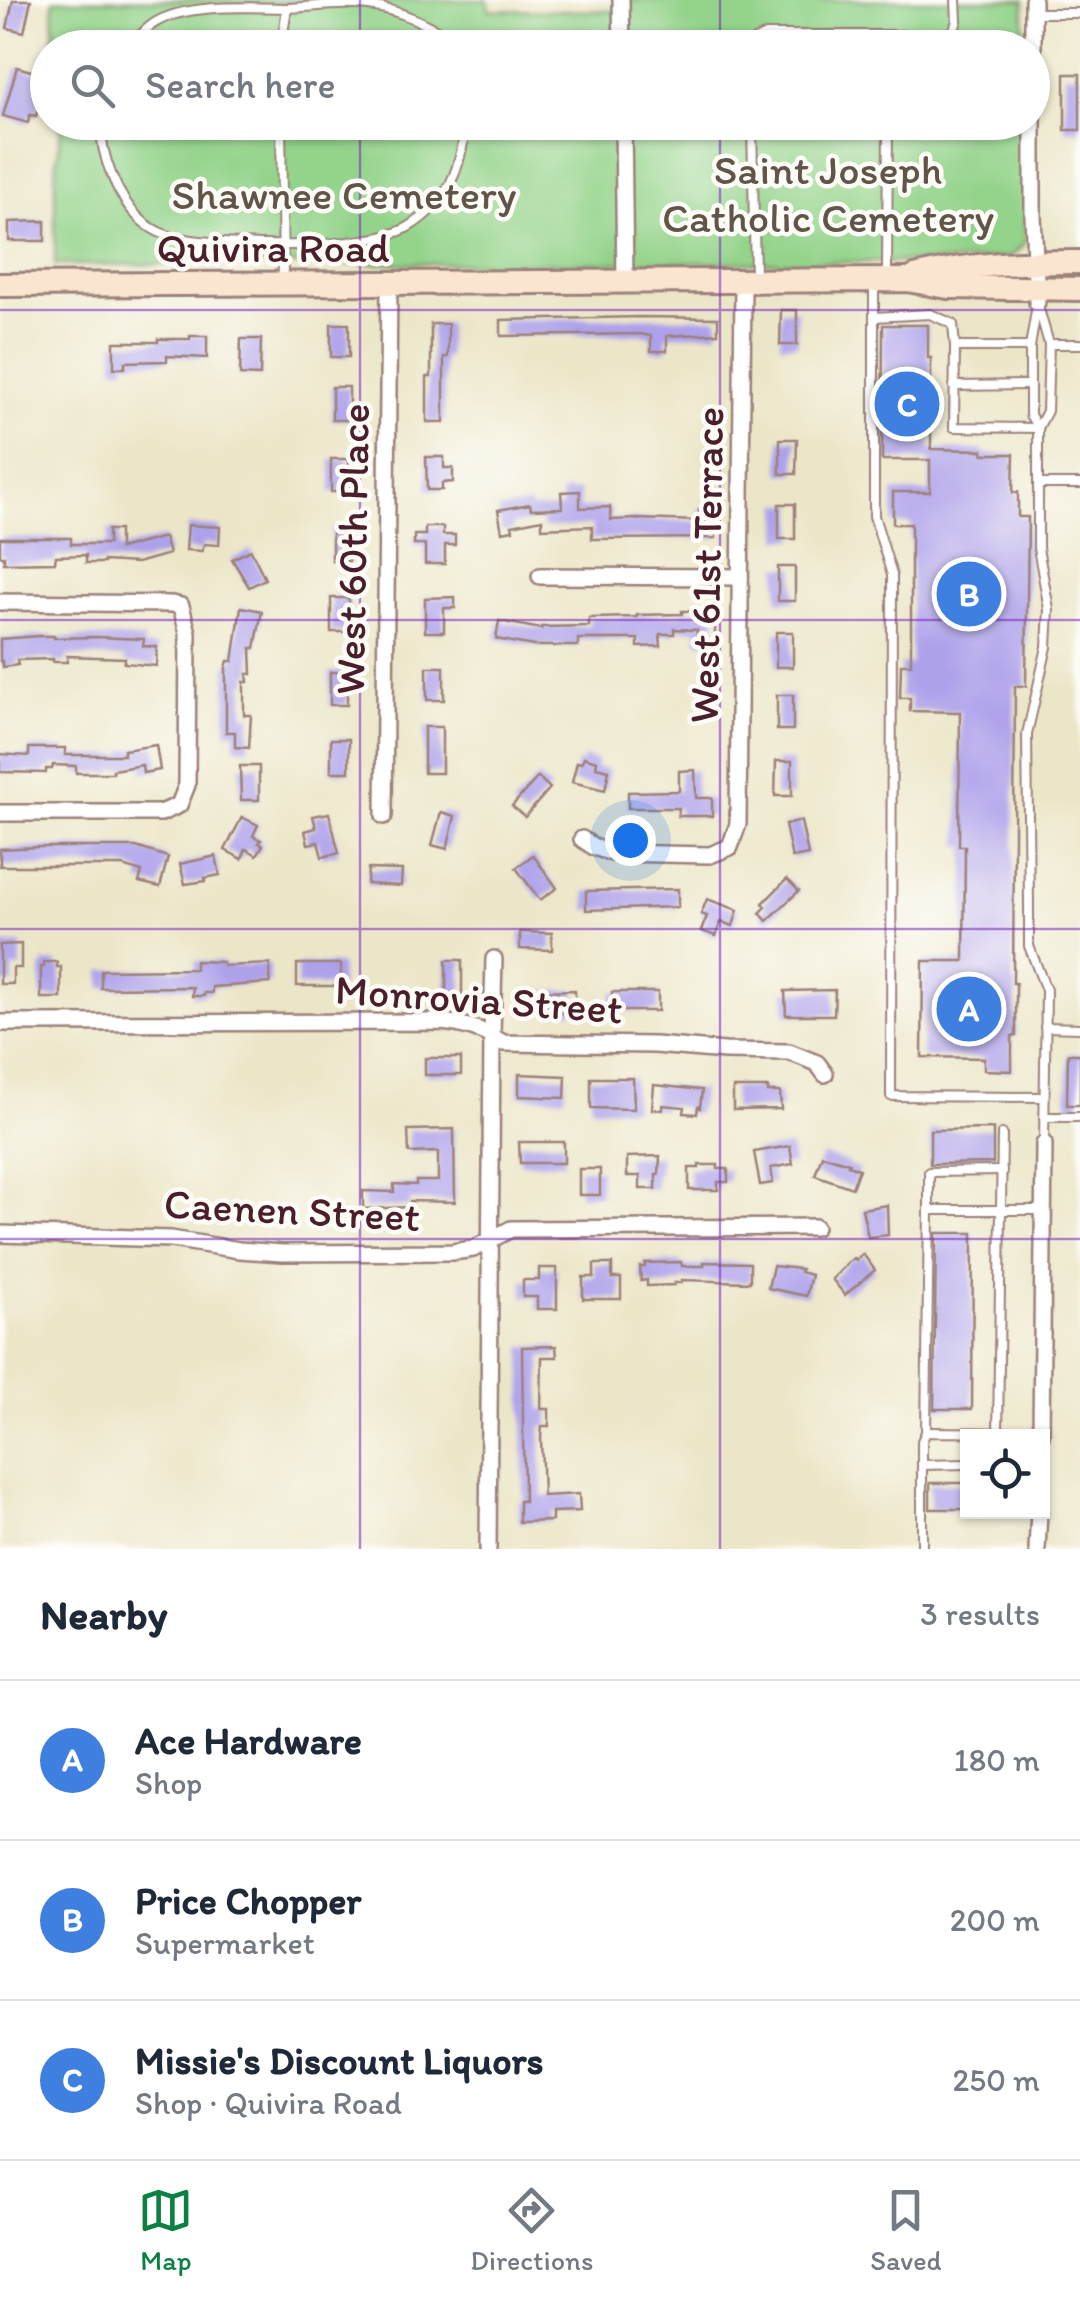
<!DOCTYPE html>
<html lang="en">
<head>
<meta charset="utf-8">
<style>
  :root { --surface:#fff; --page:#f6f6f7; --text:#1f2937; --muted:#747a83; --line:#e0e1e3; --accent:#0b8043 }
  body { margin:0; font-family:Itim,sans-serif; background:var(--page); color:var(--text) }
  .controls { position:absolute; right:30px; bottom:30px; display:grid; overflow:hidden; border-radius:0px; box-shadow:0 2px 8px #0004 }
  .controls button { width:90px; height:90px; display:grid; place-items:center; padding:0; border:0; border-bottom:2px solid var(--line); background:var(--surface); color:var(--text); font:50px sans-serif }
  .you { position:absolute; left:630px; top:840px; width:35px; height:35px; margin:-25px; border:8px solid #fff; border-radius:50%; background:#1a73e8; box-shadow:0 0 0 15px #1a73e833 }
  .badge { display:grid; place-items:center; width:65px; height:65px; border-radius:50%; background:var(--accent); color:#fff; font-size:32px; font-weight:700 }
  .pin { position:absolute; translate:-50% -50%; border:5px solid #fff; box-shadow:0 2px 10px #0006 }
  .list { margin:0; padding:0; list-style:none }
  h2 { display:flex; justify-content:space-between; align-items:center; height:130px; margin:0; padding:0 40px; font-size:42px }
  h2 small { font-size:32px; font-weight:400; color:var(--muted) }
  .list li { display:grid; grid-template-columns:65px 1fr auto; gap:30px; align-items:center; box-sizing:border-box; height:160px; padding:0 40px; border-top:2px solid var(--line) }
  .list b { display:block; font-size:38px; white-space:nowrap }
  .list p { margin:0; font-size:32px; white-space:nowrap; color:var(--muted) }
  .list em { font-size:32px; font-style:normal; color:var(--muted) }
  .icon { flex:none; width:55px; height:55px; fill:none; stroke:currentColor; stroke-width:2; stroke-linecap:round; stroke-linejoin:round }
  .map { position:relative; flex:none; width:1080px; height:1549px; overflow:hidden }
  .search { position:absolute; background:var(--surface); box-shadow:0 2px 8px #0004; left:30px; right:30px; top:30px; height:110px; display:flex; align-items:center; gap:25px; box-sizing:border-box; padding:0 35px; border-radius:55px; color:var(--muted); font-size:38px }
  .sheet { height:610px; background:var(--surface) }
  nav { display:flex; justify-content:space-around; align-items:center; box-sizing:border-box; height:140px; border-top:2px solid var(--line); background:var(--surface); font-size:28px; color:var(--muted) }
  nav a { display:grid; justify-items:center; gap:5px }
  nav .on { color:var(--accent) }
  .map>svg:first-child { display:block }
  .green { fill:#93d38a; stroke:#6e795a; stroke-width:2.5 }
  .building { fill:#aea1eb }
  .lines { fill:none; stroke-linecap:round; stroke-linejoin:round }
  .service-casing { stroke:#9b827a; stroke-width:12 }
  .minor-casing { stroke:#9b827a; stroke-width:20 }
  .secondary-casing { stroke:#9b827a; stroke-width:28 }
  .service { stroke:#fff; stroke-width:8 }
  .minor { stroke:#fff; stroke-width:15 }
  .secondary { stroke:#fce5d0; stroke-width:22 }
  .grid { fill:none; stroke:#7b2cbf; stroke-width:2.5; stroke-opacity:0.55 }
  .labels { text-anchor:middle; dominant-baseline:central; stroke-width:9; stroke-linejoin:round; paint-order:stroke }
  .park-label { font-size:42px; fill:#605548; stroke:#fdfcf7 }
  .street-label { font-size:42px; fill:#4a1f2b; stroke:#fdfcf7 }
</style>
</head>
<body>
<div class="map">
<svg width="1080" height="1549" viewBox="0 0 1080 1549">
  <rect width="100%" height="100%" fill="#fdfcf7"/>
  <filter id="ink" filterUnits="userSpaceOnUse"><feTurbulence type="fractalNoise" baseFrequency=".01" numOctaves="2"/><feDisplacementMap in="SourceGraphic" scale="20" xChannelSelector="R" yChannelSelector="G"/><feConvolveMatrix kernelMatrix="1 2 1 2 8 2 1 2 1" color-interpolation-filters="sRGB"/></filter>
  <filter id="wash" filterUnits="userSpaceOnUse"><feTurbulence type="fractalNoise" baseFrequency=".0048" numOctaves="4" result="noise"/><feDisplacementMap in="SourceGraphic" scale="40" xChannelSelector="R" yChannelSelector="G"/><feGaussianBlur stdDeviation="2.25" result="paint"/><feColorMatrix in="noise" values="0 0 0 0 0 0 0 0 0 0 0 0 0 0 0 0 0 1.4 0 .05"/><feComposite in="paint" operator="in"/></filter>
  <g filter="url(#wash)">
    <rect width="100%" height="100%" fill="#ece6c8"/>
    <g class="green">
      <path d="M53,0H488L489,10L629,11L630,0H1024V47H54Z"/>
      <path d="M62,123H1025V243L1011,257L954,262L55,265V176Z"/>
    </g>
    <g id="blocks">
      <g class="building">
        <path d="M13,0H31L24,32L7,28Z"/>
        <path d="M17,67L42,74L38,89L43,90L36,116L30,115L28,123L3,116Z"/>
        <rect x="1065" y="74" width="15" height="56"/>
        <path d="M45,221V241H9V222Z"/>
        <path d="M781,310H797V345H780Z"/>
        <path d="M640,317L718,318V333L667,336V351H651V336L640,334L501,336V320Z"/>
        <rect x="331" y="324" width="18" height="33"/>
        <path d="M431,324H448V357H444V422H427V377H431Z"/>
        <path d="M883,325H928V358H931V449L983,450V454H1014L1013,493L1018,492V517H1028L1026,686H1015L1013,983H1016V1036H1012V1071L984,1070V1058L922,1057L923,961H964L965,846H959L960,712L910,711V698H900L901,664H911V524H893V492H930V460H882Z"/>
        <path d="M190,336H207V358L167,356V361L125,362V368H114V342H158V339H190Z"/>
        <path d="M241,339H261L260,376L240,375Z"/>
        <rect x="332" y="387" width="17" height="33"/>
        <path d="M780,439H797L796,474H780Z"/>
        <path d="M426,457H444V468H453V482L442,483V490H427Z"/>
        <rect x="331" y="459" width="18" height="33"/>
        <path d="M580,491V508L610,507L611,520L637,519L699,521V509H716V538L592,539V526L542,528V519L512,525L513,530L502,532L498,510L530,504L531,509L562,508L561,492Z"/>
        <rect x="779" y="504" width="16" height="35"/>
        <path d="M188,525L220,527L219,545L204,544L202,551L186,550Z"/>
        <path d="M425,527H443V535H455V545H445V564H425V545H414V535H425Z"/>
        <rect x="332" y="528" width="17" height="33"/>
        <path d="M108,530H119V549L164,537L169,554L137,563L104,561V563H86V555L56,556L55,562L4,563V556H0V538H71V544H108Z"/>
        <path d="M251,550L265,579L249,587L232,559Z"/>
        <rect x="778" y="567" width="17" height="34"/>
        <path d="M455,597V608H444V632H425V598Z"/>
        <rect x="331" y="598" width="18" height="34"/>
        <path d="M241,607L262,611L255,648H251L252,674H247L248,682H244V715H251L249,748L235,747V732H226V667L228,661H233Z"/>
        <path d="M682,611H715V643L697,642V630L674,629V634H660L661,646L638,647V639H578V646H534L496,639L499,621L541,629V627L589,626V618L637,617V615L682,614Z"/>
        <rect x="776" y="632" width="17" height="35"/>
        <path d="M39,636H54V638L96,637L144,639L143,646L157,647L156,666L124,663L125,658L67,656V662H53V659L17,660L18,665L3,667L2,661H0V639Z"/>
        <rect x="427" y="667" width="17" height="33"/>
        <rect x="330" y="672" width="17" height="33"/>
        <rect x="777" y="695" width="16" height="35"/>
        <rect x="424" y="727" width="18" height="46"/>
        <rect x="331" y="739" width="18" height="33"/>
        <path d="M156,745L160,770L143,773L142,765L113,770V773H76V766L53,765L52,769H46V773L0,772V754L29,756V748H65V755H124V750Z"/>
        <path d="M584,757L597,761L596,767L609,770L605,790L572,782L577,762L582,763Z"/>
        <path d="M776,761H792V796H775Z"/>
        <path d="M240,766H259V800H241Z"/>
        <path d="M695,770L696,798H712V816H678L679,808H628V792L679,791V771Z"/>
        <path d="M538,777L550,788L525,817L512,806Z"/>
        <path d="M441,812L455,816L447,849L432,845Z"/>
        <path d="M329,813L339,853L322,857L318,842L308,844L305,831L316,828L313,816Z"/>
        <path d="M242,817L258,825L253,836L261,840L259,843L263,845L257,855L246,849L242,859L225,850Z"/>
        <path d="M801,821L808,855L792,858L785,825Z"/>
        <path d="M38,847H136L168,857L160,887L139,882L142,872L122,866H0V849Z"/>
        <path d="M533,855L557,888L540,900L516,868Z"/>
        <path d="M216,856L220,875L205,878L206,881L185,884L180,864Z"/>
        <path d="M368,869L402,870L401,886L367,884Z"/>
        <path d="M787,879L799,891L767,921L760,913L766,907L763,903Z"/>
        <path d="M678,889V907L586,910V891Z"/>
        <path d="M707,899L738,910L733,926L721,922L716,936L701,931L707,916L701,914Z"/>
        <path d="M520,932L552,933V950L520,949Z"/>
        <path d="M21,944V968H13V984H0V945Z"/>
        <rect x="446" y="960" width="16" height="35"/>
        <path d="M195,961L223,962V966L270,964V983L212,987V993H204V996H192L193,987L101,988V970L195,969Z"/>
        <path d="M44,962H57V967H61V998H41V967H44Z"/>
        <rect x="297" y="964" width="44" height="22"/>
        <path d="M575,990V1011L567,1013L532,1011L531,994H544V991Z"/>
        <path d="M835,990L834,1015H786L785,991Z"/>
        <rect x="612" y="992" width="46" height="19"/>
        <path d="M1068,1054H1080V1105H1067Z"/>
        <rect x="425" y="1058" width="36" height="17"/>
        <path d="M519,1074L566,1076L565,1098L519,1096Z"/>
        <path d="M591,1078H633L634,1109L591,1108Z"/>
        <path d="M654,1085L702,1090L700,1108L698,1107L697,1114L684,1113L685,1107L663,1105V1110L652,1109Z"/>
        <path d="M733,1088H768V1092H780L781,1109L733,1110Z"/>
        <path d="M454,1129L455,1202L410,1201V1207L363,1209V1191L394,1192V1184L416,1185V1181H438V1152L409,1153L408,1130Z"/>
        <path d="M993,1129V1163L930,1164V1130Z"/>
        <path d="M519,1142H564V1163H520Z"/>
        <path d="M790,1146L793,1164L771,1168L773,1183L760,1185L754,1152Z"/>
        <path d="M822,1155L849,1163L848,1165L859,1169L852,1188L815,1175Z"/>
        <path d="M660,1156L659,1174H656V1189H640V1176H627V1157Z"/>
        <path d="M699,1165H718V1169H728V1182H718V1190H689V1168H699Z"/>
        <rect x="579" y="1169" width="21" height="26"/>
        <path d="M887,1205L888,1235L868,1237L862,1209Z"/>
        <path d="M936,1233H973L972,1409H934Z"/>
        <path d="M863,1254L875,1270L845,1295L832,1279L853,1258L856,1260Z"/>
        <path d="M681,1262L682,1266H704V1262L750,1263V1282L681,1280V1283H674V1285L647,1286V1280L641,1281L640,1267H645V1263Z"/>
        <path d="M594,1264H612V1278H621V1299H583V1277H594Z"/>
        <path d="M773,1266L801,1269L800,1272L811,1275L806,1296L768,1288Z"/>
        <path d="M539,1268H557V1309H537V1297H523V1280H539Z"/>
        <path d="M556,1346L557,1357H542L541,1409H549V1426H542L541,1438L543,1496L579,1494L580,1511L552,1512V1521L519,1522V1501H524L522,1347Z"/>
        <rect x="930" y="1483" width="38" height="26"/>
      </g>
    </g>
  </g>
  <g filter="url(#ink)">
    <use href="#blocks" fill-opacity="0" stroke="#9b827a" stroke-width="2.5"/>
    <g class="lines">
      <defs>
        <g id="service">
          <path d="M1033,13H1080"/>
          <path d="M131,48C137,39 144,30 153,24C183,3 251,7 287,8"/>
          <path d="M281,48L287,8C316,7 347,2 375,7C410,12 440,33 471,48"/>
          <path d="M753,48L755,40L766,35H888"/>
          <path d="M888,48V35H944L953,32L957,21L956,0"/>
          <path d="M101,122C100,155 117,198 141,220C147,226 159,233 167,235C214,248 370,252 410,226C450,201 461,167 466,122"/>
          <path d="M281,122L283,280"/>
          <path d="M752,122L755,277"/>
          <path d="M887,275L888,122"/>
          <path d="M874,285V516L892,575L891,1096L1044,1097"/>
          <path d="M1037,302L1049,344L1047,411L1038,428V548L1049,609L1047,647L1027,734L1029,904V946L1046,990L1044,1144"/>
          <path d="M1037,305L1030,347V415L1038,428"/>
          <path d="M874,317L930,314L953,324L955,347H1030"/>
          <path d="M1049,344H1080"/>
          <path d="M955,347L954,427L1038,428"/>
          <path d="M954,386L1030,385"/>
          <path d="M1038,484H1080"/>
          <path d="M1045,1027L1080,1028"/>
          <path d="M1044,1117H1080"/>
          <path d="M929,1210V1172L1002,1171"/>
          <path d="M926,1432L929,1210H1043"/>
          <path d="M998,1436L1002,1134"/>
          <path d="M922,1465L968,1464"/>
          <path d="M922,1549V1441L926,1432L1041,1433"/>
        </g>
        <g id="minor">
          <path d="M621,0L622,48"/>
          <path d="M1033,0V215L1037,302"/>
          <path d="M623,122L625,282"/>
          <path d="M540,576L740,577"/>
          <path d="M0,602L172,604L181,606L188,633L187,785L179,805L161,813H0"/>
          <path d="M384,816L389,284"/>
          <path d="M582,839L594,847L612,853L710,855L730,847L738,824L743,282"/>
          <path d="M0,1023L441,1022C464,1024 484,1030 503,1043L655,1045L725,1051L789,1052L817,1063L825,1074"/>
          <path d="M0,1234L171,1239L239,1250L282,1253L453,1252L473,1249L511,1229L815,1227"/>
          <path d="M1041,1436L1044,1144"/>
          <path d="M488,1549L492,1035L494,959"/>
          <path d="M1037,1549L1039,1512"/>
        </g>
        <g id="secondary">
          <path d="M915,277C968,263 1025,262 1080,262"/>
          <path d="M0,285L907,280L948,287L1080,289"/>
        </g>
      </defs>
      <use href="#service" class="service-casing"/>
      <use href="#minor" class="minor-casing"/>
      <use href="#secondary" class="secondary-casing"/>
      <use href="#service" class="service"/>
      <use href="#minor" class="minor"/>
      <use href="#secondary" class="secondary"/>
    </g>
  </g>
  <path class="grid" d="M360,0V48M720,0V48M360,122V1549M720,122V1549M0,310H1080M0,620H1080M0,929H1080M0,1239H1080"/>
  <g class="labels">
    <g class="park-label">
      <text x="828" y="169">Saint Joseph<tspan x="828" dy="48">Catholic Cemetery</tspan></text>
      <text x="344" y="194">Shawnee Cemetery</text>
    </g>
    <g class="street-label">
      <text x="273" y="247">Quivira Road</text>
      <text transform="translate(352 549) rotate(-89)">West 60th Place</text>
      <text transform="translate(706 565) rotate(-89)">West 61st Terrace</text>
      <text transform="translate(479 999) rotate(4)">Monrovia Street</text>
      <text transform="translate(292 1210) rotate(3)">Caenen Street</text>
    </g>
  </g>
</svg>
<div class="controls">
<button><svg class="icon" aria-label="locate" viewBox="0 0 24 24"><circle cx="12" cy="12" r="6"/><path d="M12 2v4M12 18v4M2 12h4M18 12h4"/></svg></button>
</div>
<div class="you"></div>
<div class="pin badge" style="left:969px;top:1009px;background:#3f7fe0">A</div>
<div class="pin badge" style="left:969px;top:594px;background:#3f7fe0">B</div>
<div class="pin badge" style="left:907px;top:404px;background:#3f7fe0">C</div>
<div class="search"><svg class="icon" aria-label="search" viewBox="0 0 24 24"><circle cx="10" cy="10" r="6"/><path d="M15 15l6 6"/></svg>Search here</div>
</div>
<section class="sheet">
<h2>Nearby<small>3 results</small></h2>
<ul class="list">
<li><span class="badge" style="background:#3f7fe0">A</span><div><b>Ace Hardware</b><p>Shop</p></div><em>180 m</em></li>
<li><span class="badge" style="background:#3f7fe0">B</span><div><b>Price Chopper</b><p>Supermarket</p></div><em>200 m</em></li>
<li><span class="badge" style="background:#3f7fe0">C</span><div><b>Missie's Discount Liquors</b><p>Shop · Quivira Road</p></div><em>250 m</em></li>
</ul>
</section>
<nav>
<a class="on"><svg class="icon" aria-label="map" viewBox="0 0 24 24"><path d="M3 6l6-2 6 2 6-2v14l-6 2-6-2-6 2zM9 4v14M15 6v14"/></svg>Map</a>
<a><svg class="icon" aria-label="directions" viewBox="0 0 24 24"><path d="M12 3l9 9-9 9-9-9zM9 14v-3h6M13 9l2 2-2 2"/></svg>Directions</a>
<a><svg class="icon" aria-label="saved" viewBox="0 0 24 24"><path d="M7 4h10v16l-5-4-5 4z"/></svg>Saved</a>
</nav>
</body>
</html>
